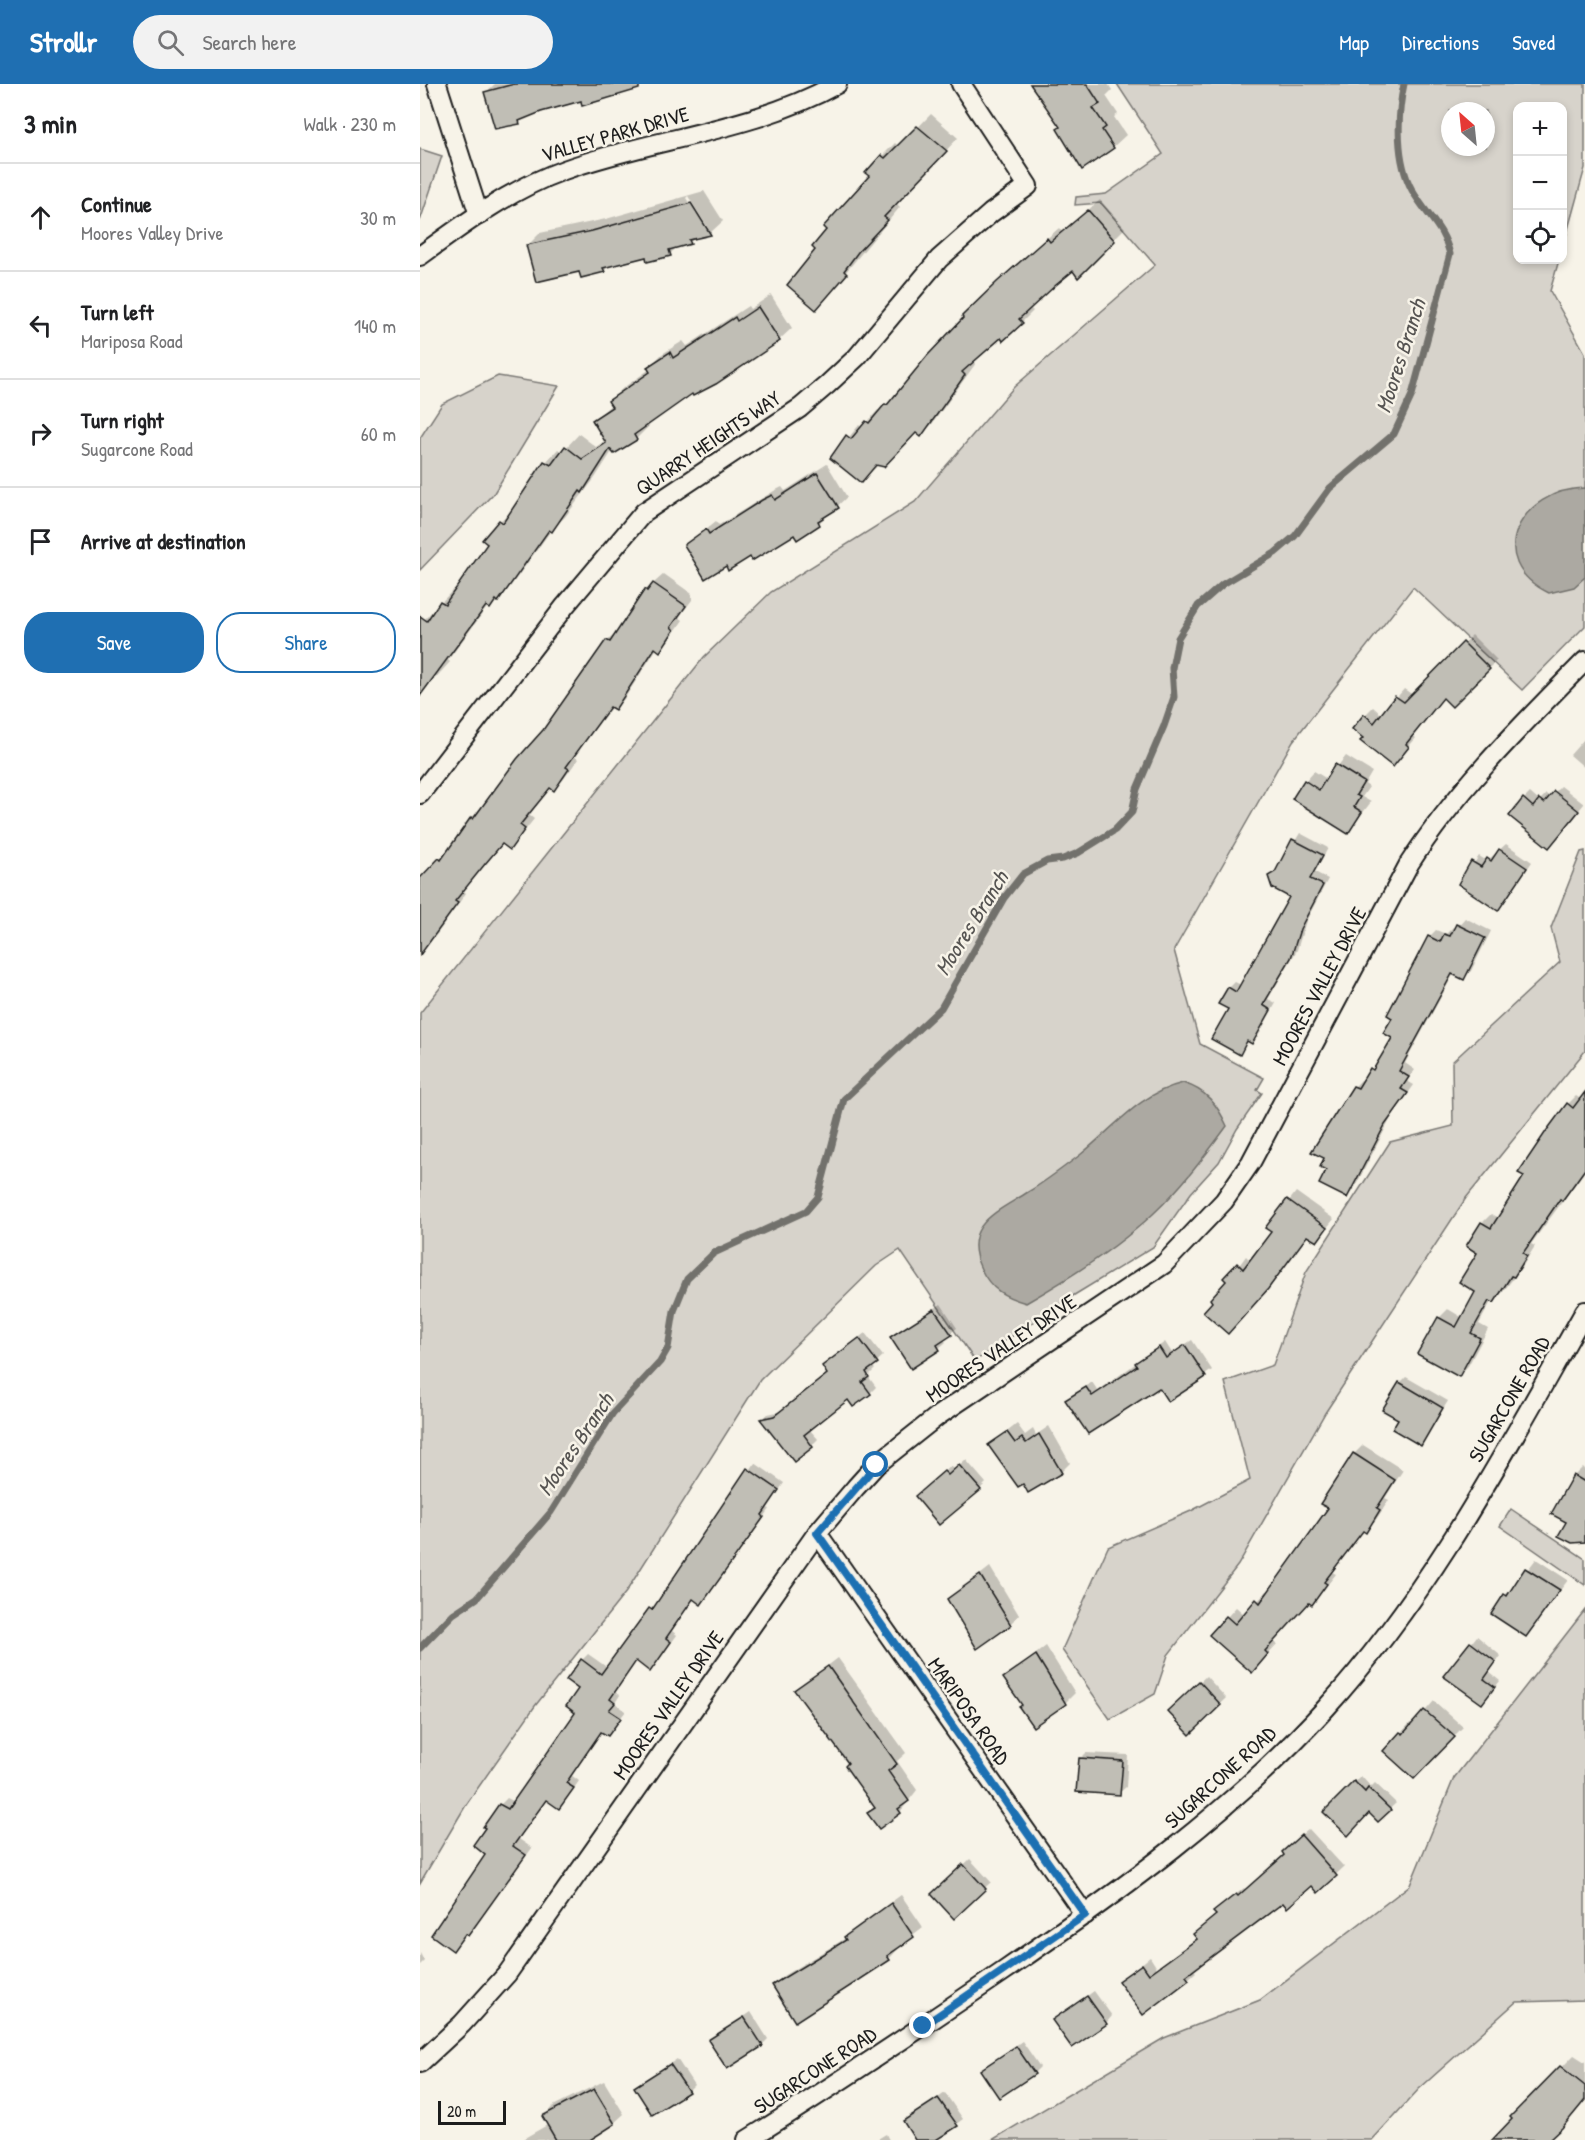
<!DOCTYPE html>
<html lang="en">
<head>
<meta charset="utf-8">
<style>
  :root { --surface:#fff; --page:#f2f2f2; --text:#202124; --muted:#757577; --line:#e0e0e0; --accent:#1f6fb2 }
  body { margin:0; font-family:"Patrick Hand",sans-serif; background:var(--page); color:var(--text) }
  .controls { position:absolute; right:18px; top:18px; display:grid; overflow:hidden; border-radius:12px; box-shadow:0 3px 9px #0003 }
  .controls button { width:54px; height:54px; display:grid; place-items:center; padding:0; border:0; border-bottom:2px solid var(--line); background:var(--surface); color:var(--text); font:30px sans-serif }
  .compass { position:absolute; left:1021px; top:18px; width:54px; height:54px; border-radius:50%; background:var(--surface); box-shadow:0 3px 9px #0003; rotate:333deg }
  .scale { position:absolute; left:18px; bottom:15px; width:68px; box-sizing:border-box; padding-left:6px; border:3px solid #1c1c1c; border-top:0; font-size:16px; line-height:21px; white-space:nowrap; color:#1c1c1c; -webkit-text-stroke:4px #f7f3e8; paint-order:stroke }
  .stop { position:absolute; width:18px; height:18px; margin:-14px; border:4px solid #1f6fb2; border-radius:50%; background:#fff }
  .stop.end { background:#1f6fb2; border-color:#fff; box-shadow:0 2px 6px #0008 }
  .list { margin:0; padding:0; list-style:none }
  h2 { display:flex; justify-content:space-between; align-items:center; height:78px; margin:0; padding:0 24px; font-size:26px }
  h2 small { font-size:20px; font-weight:400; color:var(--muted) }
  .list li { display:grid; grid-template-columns:39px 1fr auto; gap:18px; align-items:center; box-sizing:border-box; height:108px; padding:0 24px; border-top:2px solid var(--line) }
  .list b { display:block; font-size:22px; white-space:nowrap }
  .list p { margin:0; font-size:20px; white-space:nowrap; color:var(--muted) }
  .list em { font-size:20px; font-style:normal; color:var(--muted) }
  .actions { display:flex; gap:12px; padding:18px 24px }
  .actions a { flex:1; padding:14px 0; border:2px solid var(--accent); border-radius:24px; text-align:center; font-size:21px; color:var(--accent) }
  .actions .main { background:var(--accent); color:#fff }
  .icon { flex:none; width:33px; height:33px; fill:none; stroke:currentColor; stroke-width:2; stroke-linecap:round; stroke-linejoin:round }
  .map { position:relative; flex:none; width:1165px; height:2056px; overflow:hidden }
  header { display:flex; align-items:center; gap:36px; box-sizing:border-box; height:84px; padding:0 30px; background:var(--accent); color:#fff }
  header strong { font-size:28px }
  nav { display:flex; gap:33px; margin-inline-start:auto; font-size:21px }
  .search { width:420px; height:54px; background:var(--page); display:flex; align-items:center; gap:15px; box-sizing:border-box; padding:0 21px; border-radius:33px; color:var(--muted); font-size:22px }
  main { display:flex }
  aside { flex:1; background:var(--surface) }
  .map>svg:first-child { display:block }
  .green { fill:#d7d3cb; stroke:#7a7874; stroke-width:1.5; fill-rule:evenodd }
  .water { fill:#aca9a2; stroke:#72716c; stroke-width:1.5 }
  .shadow { fill:#0003; fill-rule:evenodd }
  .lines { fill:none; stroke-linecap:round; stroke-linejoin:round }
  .stream { stroke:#72716c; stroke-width:7 }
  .building { fill:#c0beb5; stroke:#1c1c1c; stroke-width:1.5 }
  .minor-casing { stroke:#1c1c1c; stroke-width:22 }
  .minor { stroke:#f7f3e8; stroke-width:18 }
  .route { stroke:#1f6fb2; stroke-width:8 }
  .labels { text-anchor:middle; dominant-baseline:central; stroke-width:5; stroke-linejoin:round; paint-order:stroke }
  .street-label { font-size:21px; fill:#1c1c1c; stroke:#f7f3e8 }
  .water-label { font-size:22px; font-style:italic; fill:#565452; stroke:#f7f3e8 }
</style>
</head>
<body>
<header>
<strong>Strollr</strong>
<div class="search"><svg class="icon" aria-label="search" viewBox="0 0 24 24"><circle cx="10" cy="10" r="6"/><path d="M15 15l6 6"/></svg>Search here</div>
<nav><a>Map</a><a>Directions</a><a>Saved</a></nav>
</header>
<main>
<aside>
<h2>3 min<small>Walk · 230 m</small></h2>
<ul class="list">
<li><svg class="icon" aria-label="ahead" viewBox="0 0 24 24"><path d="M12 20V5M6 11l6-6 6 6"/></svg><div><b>Continue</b><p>Moores Valley Drive</p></div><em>30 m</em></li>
<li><svg class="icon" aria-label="left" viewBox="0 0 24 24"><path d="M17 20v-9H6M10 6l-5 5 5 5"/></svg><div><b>Turn left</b><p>Mariposa Road</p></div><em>140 m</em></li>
<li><svg class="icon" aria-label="right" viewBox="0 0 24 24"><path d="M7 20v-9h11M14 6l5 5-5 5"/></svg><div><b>Turn right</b><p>Sugarcone Road</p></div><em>60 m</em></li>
<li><svg class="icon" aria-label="arrive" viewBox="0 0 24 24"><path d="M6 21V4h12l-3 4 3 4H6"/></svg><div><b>Arrive at destination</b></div></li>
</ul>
<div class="actions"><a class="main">Save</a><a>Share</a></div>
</aside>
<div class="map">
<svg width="1165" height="2056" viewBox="0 0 1165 2056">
  <rect width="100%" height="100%" fill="#f7f3e8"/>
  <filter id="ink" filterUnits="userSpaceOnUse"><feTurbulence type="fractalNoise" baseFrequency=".0167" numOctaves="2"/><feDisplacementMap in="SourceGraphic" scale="12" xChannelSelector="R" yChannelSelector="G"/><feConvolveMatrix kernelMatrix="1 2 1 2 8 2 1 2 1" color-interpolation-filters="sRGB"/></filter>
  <g filter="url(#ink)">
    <g class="green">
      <path d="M697,0H1165V84L1143,163L1142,22H1098V176H1139L1130,207L1165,269V542L1102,606L993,503L873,657L754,866L780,960L844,994L837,1006L842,1009L817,1045L799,1078L771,1109L733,1163L651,1213L555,1277L480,1166L456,1182L340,1296L206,1508L115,1622L46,1721L0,1799V929L284,573L351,508L495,418L594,303L735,181L681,119L655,121L656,113L686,110L743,70ZM1030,27H1066V63H1030Z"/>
      <path d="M0,65L22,72L0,137Z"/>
      <path d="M78,292L139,302L74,409L0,486V354L22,320Z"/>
      <path d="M1165,767V967L1046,1114L905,1329L818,1481L748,1571L735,1610L690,1635L642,1566L688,1463L771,1427L830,1396L805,1298L853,1281L886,1188L970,1058L1033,1042L1032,978L1140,878L1131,844L1161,768Z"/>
      <path d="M1091,1425L1165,1475V1501L1080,1442Z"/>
      <path d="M1165,1526V1916L1096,1918L999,2005L952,2056H572L744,1954L840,1916L990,1801L1034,1694Z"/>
    </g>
    <g class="water">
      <path d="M1165,404V493L1154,503L1129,509C1062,477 1100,405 1165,404Z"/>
      <path d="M763,999C786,1006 797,1020 807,1042C785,1072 761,1104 733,1130C698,1163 648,1195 606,1219C585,1213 571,1206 561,1185C540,1141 577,1128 608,1108C626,1097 643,1084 660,1071C694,1044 720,1009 763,999Z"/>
    </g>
    <g class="shadow">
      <path d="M75,0H216L104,34L99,38L66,8Z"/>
      <path d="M621,0H688L692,6L686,12L698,30L694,33L706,51L693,63L642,43Z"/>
      <path d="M511,30L538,54L476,119L480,123L396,224L397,166L408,146L451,92L462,72L475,59L479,63Z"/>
      <path d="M284,107L303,137L290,149L258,162L250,170L227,171L190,181L184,187L160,186L107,162L120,149L186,135ZM268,112L288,144H285L266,114Z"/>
      <path d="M680,116L705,144L658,191L653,185L610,224L613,227L602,238L581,252L553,277L556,279L512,340L501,351L496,347L441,397L412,374L439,341L442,344L458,326L460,328L590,187L639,144L642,148Z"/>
      <path d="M351,211L372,244L359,256L272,308L228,339L229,342L217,354L193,366L175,394L145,433L132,445L90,503L68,522L28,576L30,578L0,611V540L34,505L36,507L69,460L80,437L94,425L126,378L138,365L142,368L159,350L176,363L186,356L174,336L192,320L190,317L203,304L230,285L229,283L242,270L263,257L267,262L328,222L330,225Z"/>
      <path d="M407,380L427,413L399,439L377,453L374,449L306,480L265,462L296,437L299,441L354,407L362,403L365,407Z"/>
      <path d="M244,490L272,510V516L259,533L263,536L249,556L239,566L237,564L204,615L195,624L191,622L154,672L158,675L143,696L133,705L131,703L109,731L114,735L99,754L89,764L83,759L74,768L44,807L46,809L17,850L0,866V797L30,766L52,734L125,647L187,557L198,548L226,506Z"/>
      <path d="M1052,551L1077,576L1032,621L1024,613L993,651L996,654L973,681L945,654V631L953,623L962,631L984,605L993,611Z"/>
      <path d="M1165,654V684L1150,671Z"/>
      <path d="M926,672L952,688L945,700L949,703L942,713L951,718L928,748L885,697L894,687L907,695Z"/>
      <path d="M1141,702L1164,720L1135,756L1104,715L1110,709L1119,717L1126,710L1130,713Z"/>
      <path d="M880,749L908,764L895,788L908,795L886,837L877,866L848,915L856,919L838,952L832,958L829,956L819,969L810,925L809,904L815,898L821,901L871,812L849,792L858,785Z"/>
      <path d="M1086,760L1112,778L1078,825L1040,800L1059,772L1067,777Z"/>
      <path d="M1045,834L1071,847L1051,887L1044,894L1034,889L985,979L995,986L987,997L994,1001L972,1032L934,1105L927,1113L908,1085L934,1003L941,996L944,997L975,954L974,933L1009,853L1016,846L1026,850L1033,843L1035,845Z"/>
      <path d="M1156,1012L1162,1016L1165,1012V1078L1160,1084L1165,1087L1111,1160L1115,1162L1102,1183L1082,1209L1072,1216L1059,1240L1068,1245L1048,1282L1039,1291L1019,1234L1028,1225L1043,1234L1057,1207L1062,1139L1071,1130L1078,1134L1148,1020Z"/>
      <path d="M876,1108L914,1135L897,1156L888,1151L856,1195L816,1240L808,1197L826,1172L831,1177L853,1148L848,1144Z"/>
      <path d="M521,1220L537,1244L523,1255L526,1258L519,1264L491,1283L472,1254Z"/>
      <path d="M445,1249L463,1272L452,1282L455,1285L448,1292L456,1303L450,1309L428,1314L389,1345L398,1355L392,1361L342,1335L348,1330L362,1327L409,1289L410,1276Z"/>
      <path d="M772,1256L792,1286L749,1316L740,1302L647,1317L672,1298L678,1307L745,1258L752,1269Z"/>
      <path d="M986,1293L1028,1317L1001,1360L980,1335V1299Z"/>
      <path d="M597,1340L605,1351L613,1345L616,1351L629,1342L650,1379L641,1388L570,1361Z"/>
      <path d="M943,1361L983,1386L965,1414L969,1416L955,1437L944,1446L912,1488L916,1490L901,1509L892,1519L889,1517L854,1557L857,1560L841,1577L791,1551L816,1523L825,1531L847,1507L849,1509L910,1424L934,1370Z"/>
      <path d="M546,1376L566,1399L560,1405L503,1406L531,1382L535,1386Z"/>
      <path d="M335,1379L364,1399L347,1424L350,1425L288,1512L281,1519L274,1514L252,1547L257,1551L237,1579L230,1586L217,1576L195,1608L200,1611L195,1619L206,1627L187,1651L182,1647L151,1691L159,1697L145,1717L139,1724L127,1715L99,1755L112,1764L54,1843L33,1865L68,1770L80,1721L87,1714L95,1718L157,1628L162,1576L168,1570L188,1584L230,1525L238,1519Z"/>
      <path d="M1163,1383L1165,1385V1457H1152L1148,1437L1154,1392Z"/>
      <path d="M1116,1475L1148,1496L1106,1551L1073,1530L1085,1511L1095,1502Z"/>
      <path d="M570,1483L599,1531L590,1540L529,1515Z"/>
      <path d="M1057,1552L1081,1572L1069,1588L1080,1597L1068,1612L1025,1592Z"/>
      <path d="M626,1562L655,1609L645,1619L603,1620L585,1594Z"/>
      <path d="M418,1574L486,1669L477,1677L497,1706L480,1728L459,1743L449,1729L456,1722L430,1679L376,1606Z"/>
      <path d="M786,1592L806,1614L770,1649L749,1627Z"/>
      <path d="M1014,1617L1043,1643L994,1693L981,1649L990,1639L993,1641Z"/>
      <path d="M666,1669L708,1671L706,1703L699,1709L660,1675Z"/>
      <path d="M941,1692L951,1703L955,1699L976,1719L958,1736L949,1727L905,1728Z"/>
      <path d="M889,1745L924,1783L898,1807L892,1800L863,1817L773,1885L776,1888L768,1895L700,1897L730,1873L737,1884L778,1854L775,1850L797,1830L803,1821L824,1804L826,1806L866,1771L871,1761Z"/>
      <path d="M550,1775L571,1798L534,1833L519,1804Z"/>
      <path d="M481,1811L503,1843L477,1863L478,1865L469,1875L354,1902L363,1892L426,1854L435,1844Z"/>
      <path d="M0,1869L4,1877L0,1881Z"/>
      <path d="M674,1907L692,1932L686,1939L634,1936Z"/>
      <path d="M331,1928L348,1955L342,1961L290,1956Z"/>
      <path d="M602,1957L620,1983L614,1989L562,1986Z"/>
      <path d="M1154,1971L1165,1978V2017L1154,2030L1128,2056H1071Z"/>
      <path d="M257,1975L274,2001L268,2007L216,2003Z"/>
      <path d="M184,1997L204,2030L194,2039L159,2056H101L129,2040L124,2032L133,2022Z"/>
      <path d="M525,2009L543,2035L514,2056H497L485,2037Z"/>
      <path d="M466,2050L469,2056H456Z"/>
    </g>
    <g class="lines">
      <path class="stream" d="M0,1564L33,1530L57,1514L131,1428L193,1329L240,1278L248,1264L254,1227L267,1195L294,1169L386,1127L398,1113L424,1015L521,924L584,814L603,790L627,777L643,775L658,769L695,746L712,728L717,705L744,642L754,613L752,584L758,554L778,522L803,500L855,469L875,452L910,404L974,350L992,311L1030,170C1023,142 1006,131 992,106C976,77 977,32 984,0"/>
    </g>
    <g class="building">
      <path d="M94,0H219V5L162,22L161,17L121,28L99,37L100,40L75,45L64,8Z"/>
      <path d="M610,0H667L680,20L673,24L686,43L682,46L694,64L662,86L637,45L640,43Z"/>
      <path d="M497,42L527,67L464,133L468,136L438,168L424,187L427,190L396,226L367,201L395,166L392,163L406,146L403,143L449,92L445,89L461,71L465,74Z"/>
      <path d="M271,119L291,151L269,156L271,160L249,166L251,172L227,178L226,173L183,184L185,188L161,194L159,188L116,198L106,161L172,147Z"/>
      <path d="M668,126L695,157L658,194L653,187L636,201L599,235L603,239L583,257L581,254L542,288L545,291L501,353L496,349L464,383L456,381L441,399L410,374L426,351L431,355L446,337L449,339L465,320L467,321L507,272L543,234L542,232L577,198L627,154L630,158Z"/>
      <path d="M338,223L360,257L296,300L273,312L272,310L214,351L217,356L194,370L190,365L162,409L160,407L132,448L129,446L78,518L76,516L70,525L66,522L0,612V532L7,537L20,517L25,520L67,460L62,456L79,436L83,439L124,377L131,381L145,362L162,375L186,359L172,336L192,323L188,317L230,288L227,283L250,268L253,274L315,233L317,237Z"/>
      <path d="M397,389L419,424L398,437L400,441L377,456L374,451L332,477L330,473L308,487L306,482L285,495L264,461L286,445L289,450L342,416L352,411L355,416Z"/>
      <path d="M233,499L266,522L251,543L254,546L240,568L235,564L195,626L190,623L146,683L149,685L134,707L130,704L100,741L105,745L90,766L82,760L65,780L35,817L38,819L0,871V794L19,774L21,776L51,733L53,735L97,675L123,646L186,556L190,558L225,505L227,507Z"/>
      <path d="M1043,558L1070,585L1032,623L1023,614L986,660L989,663L973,683L940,657L943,654L932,645L944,630L954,639L975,612L984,618Z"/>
      <path d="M915,680L944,698L936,711L940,713L934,723L942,728L928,750L872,715L884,696L899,706Z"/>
      <path d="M1134,707L1159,727L1129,764L1089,732L1103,714L1113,723L1119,715L1124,719Z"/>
      <path d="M872,755L903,771L890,795L903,801L880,845L871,874L843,921L851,926L832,960L827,957L820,971L791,955L808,925L798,920L808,903L816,908L869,813L852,804L848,792L855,788Z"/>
      <path d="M1079,765L1107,784L1078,827L1038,800L1051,777L1061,783L1067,774L1071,777Z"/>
      <path d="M1036,840L1065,854L1044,896L1032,890L979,987L989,993L981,1005L988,1009L965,1041L927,1114L899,1100L906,1086L900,1083L904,1074L891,1068L933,1002L938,1004L950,984L953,986L972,954L963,949L972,934L967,931L1008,852L1020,858L1024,850L1030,852Z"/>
      <path d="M1165,1008V1085L1142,1117L1140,1115L1103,1169L1107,1172L1094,1193L1091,1192L1074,1219L1069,1217L1051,1249L1060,1254L1039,1293L997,1270L1018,1233L1036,1243L1055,1208L1039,1198L1057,1169L1046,1162L1061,1138L1071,1144L1104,1092L1098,1089L1127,1046L1147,1019L1153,1024Z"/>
      <path d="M867,1115L907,1144L897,1158L887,1152L848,1205L808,1250L783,1228L792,1218L790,1215L806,1197L803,1194L817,1179L823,1185L851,1148L845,1144Z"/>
      <path d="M514,1225L532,1251L517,1261L520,1266L491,1285L470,1253Z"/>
      <path d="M439,1254L458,1279L446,1288L449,1293L442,1298L451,1310L433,1323L428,1316L384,1351L393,1363L374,1378L340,1335L354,1332L407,1290L402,1282Z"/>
      <path d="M765,1261L786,1293L748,1318L739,1304L668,1350L645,1316L666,1303L672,1312L717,1282L715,1279L739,1263L746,1274Z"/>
      <path d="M979,1298L1023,1324L1001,1362L972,1345L978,1335L962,1326Z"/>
      <path d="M587,1348L595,1359L602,1354L606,1359L619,1350L642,1389L608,1409L603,1400L598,1403L568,1361Z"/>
      <path d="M933,1369L975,1396L957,1424L960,1426L946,1449L943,1447L904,1498L907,1500L892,1521L889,1519L845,1567L848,1570L832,1589L789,1551L806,1532L815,1540L836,1515L840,1519L908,1424L900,1420Z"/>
      <path d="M539,1381L561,1406L519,1441L495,1412L524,1387L528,1391Z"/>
      <path d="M327,1384L359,1406L342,1431L344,1433L281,1521L273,1515L246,1554L251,1558L230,1588L216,1577L190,1615L195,1619L189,1626L201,1634L188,1652L181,1648L146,1699L154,1704L139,1725L126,1716L93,1762L106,1771L48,1852L45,1850L33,1867L11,1851L65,1771L53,1761L65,1744L63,1743L79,1720L88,1725L155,1629L146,1622L158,1605L146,1596L161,1575L181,1590L229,1524L232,1526Z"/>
      <path d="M1153,1391L1165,1398V1458L1152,1459L1138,1452L1146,1438L1131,1430Z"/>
      <path d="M1105,1484L1140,1506L1106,1553L1071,1530L1084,1510L1087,1512Z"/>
      <path d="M560,1491L591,1541L557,1565L527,1515Z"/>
      <path d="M1050,1558L1076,1578L1064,1595L1075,1603L1062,1620L1023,1592Z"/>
      <path d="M616,1571L646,1620L613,1643L599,1623L602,1621L583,1594Z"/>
      <path d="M408,1582L477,1680L468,1687L489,1717L478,1725L481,1729L459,1745L447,1729L455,1724L425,1682L428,1679L374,1606Z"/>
      <path d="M779,1597L801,1621L770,1651L747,1627Z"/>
      <path d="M1004,1626L1035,1653L994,1695L963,1667L980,1648L983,1650Z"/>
      <path d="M659,1674L703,1677L700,1711L656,1708Z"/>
      <path d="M934,1697L945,1708L948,1704L971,1726L958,1738L949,1729L928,1752L903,1728Z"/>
      <path d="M881,1751L917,1792L898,1809L892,1802L867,1824L863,1819L766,1892L769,1896L723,1931L698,1897L722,1880L729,1890L777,1855L773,1850L796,1831L793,1828L816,1810L818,1812L864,1771L862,1768Z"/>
      <path d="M543,1780L566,1805L534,1835L511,1810Z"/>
      <path d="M471,1819L494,1853L467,1872L470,1876L375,1938L352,1901L426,1856L424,1853Z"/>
      <path d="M667,1912L687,1940L652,1964L632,1936Z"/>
      <path d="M324,1933L343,1962L307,1985L288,1956Z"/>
      <path d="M596,1962L615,1990L579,2014L560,1986Z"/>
      <path d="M250,1980L269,2008L232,2031L214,2003Z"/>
      <path d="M1140,1982L1165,2002V2016L1142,2044L1129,2056H1072L1092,2035L1090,2033Z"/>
      <path d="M174,2005L195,2040L170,2056H136L122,2032Z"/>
      <path d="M518,2014L538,2042L516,2056H495L483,2037Z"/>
    </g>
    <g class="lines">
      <defs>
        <g id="minor">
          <path d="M17,0L59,131"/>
          <path d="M0,172C45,139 91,105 144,86C233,54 333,47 417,0"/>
          <path d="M0,710L145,522L224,428L380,324L407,301L437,273L519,175L571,129L608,102L541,0"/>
          <path d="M397,1449L665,1831"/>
          <path d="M0,1979L42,1940L87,1890L397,1449L436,1403L456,1381L519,1331L744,1180L804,1117L831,1078L989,780C1038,704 1101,642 1165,577"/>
          <path d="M327,2056C414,2002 499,1945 584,1887C699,1808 811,1728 905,1625C1012,1508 1087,1364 1165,1227"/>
        </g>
      </defs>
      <use href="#minor" class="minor-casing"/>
      <use href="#minor" class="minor"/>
    </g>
  </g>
  <g class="lines" filter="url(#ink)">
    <path class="route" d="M456,1381L397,1449L665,1831L503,1942"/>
  </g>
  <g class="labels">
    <g class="street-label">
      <text transform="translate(195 50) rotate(-16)">VALLEY PARK DRIVE</text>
      <text transform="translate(288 359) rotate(-34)">QUARRY HEIGHTS WAY</text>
      <text transform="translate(899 902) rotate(-62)">MOORES VALLEY DRIVE</text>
      <text transform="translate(581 1264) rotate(-34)">MOORES VALLEY DRIVE</text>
      <text transform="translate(1089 1315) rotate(-60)">SUGARCONE ROAD</text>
      <text transform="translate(248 1621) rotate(-55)">MOORES VALLEY DRIVE</text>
      <text transform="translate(549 1627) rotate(55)">MARIPOSA ROAD</text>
      <text transform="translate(800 1693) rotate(-42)">SUGARCONE ROAD</text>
      <text transform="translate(395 1986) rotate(-33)">SUGARCONE ROAD</text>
    </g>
    <g class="water-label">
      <text transform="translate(980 272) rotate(-72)">Moores Branch</text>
      <text transform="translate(551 839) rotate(-58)">Moores Branch</text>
      <text transform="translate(155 1360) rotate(-56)">Moores Branch</text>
    </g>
  </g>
</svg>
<div class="controls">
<button>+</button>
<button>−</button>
<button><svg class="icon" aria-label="locate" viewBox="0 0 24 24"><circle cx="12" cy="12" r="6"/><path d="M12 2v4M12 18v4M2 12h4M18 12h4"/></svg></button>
</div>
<svg class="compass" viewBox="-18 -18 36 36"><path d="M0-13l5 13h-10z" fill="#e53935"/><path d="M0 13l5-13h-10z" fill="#757577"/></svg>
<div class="scale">20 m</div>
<div class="stop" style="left:456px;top:1381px"></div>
<div class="stop end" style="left:503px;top:1942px"></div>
</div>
</main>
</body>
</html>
